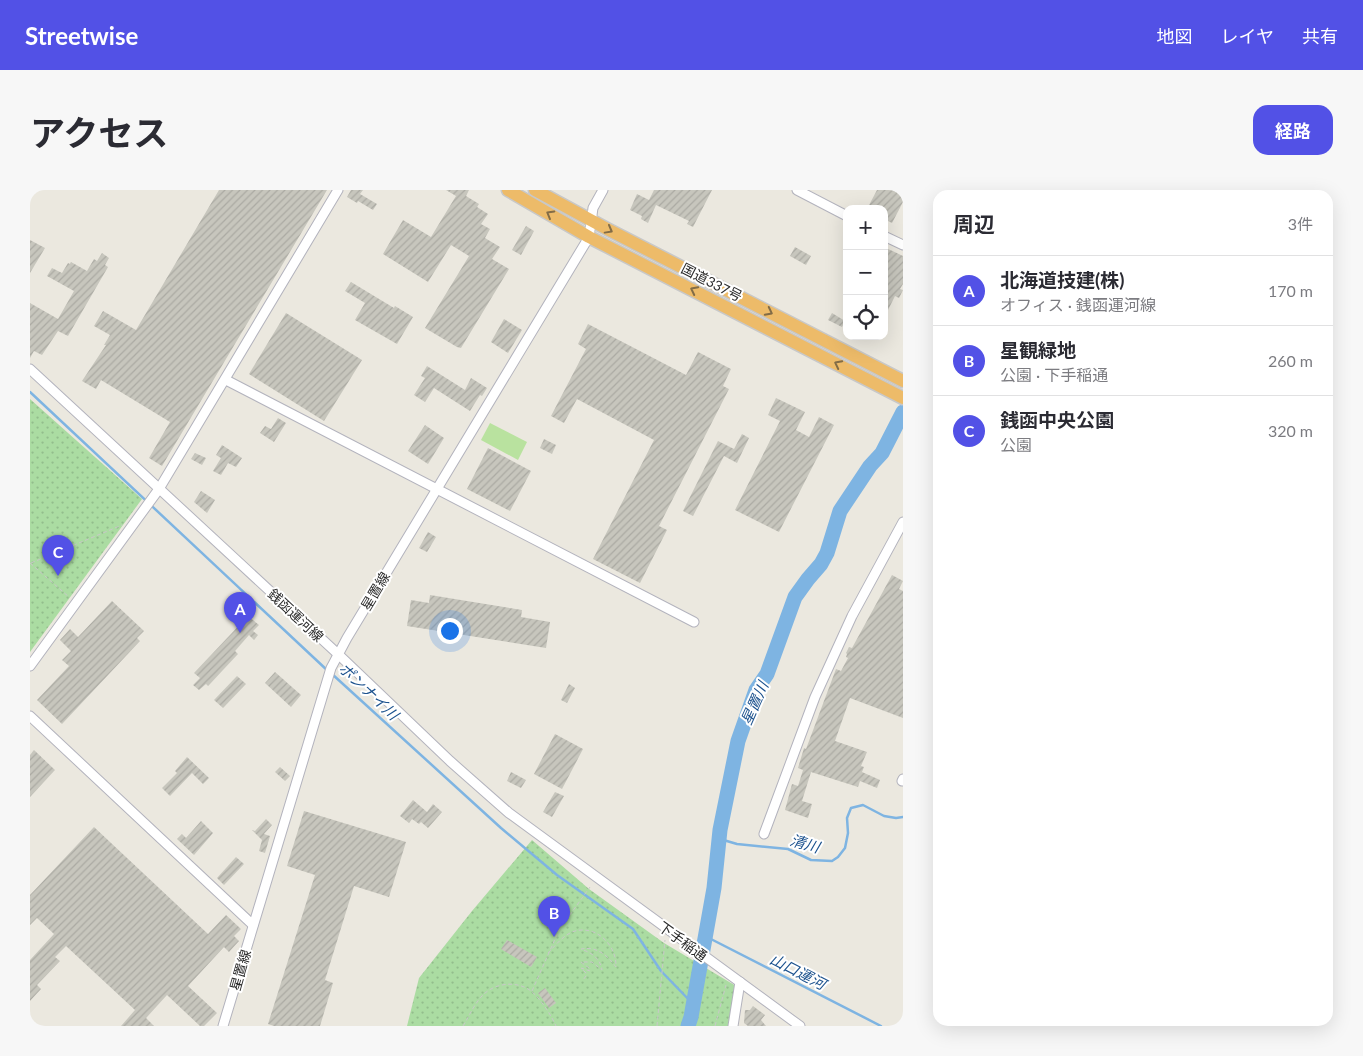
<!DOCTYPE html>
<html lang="ja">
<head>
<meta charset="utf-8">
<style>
  :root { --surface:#fff; --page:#f7f7f7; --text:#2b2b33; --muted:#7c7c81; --line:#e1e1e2; --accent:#5251e6 }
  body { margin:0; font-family:Lato,"Noto Sans JP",sans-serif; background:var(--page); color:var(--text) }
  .controls { position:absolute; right:15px; top:15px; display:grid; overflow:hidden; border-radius:10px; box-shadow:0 5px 20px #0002 }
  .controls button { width:45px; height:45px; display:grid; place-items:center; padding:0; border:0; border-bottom:1px solid var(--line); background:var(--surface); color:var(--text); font:25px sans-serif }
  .you { position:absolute; left:419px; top:440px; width:18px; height:18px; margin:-12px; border:4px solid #fff; border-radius:50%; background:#1a73e8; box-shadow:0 0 0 8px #1a73e833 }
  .badge { display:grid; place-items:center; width:32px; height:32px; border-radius:50%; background:var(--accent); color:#fff; font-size:16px; font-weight:700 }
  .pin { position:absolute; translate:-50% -41px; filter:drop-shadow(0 1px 2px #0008) }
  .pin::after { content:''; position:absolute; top:26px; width:18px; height:15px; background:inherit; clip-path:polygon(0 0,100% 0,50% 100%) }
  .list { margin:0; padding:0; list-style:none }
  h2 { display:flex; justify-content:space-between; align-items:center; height:65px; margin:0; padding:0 20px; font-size:21px }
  h2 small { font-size:16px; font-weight:400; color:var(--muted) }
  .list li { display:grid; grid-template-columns:32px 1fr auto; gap:15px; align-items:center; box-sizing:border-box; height:70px; padding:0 20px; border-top:1px solid var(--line) }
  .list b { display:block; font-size:19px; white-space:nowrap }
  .list p { margin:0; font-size:16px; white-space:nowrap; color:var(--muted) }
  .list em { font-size:16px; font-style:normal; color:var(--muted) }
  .icon { flex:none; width:28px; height:28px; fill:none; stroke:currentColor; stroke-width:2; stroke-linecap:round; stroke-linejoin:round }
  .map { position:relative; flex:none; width:873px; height:836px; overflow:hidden; border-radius:15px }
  header { display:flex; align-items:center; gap:30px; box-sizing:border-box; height:70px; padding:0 25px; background:var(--accent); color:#fff }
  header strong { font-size:24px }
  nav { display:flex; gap:28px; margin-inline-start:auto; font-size:18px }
  .intro { display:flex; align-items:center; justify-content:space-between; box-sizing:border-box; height:120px; padding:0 30px }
  h1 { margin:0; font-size:35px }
  .button { padding:12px 22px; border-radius:15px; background:var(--accent); color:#fff; font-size:18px; font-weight:700 }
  main { display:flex; gap:30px; padding:0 30px }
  aside { flex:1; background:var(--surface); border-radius:15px; box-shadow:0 5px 20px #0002 }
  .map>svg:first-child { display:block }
  .park { fill:url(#park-dots) }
  .pitch { fill:#b9e29f }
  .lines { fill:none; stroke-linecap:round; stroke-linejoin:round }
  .stream { stroke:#7eb4e2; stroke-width:2.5 }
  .river { stroke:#7eb4e2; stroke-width:15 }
  .building { fill:url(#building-hatch) }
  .minor-casing { stroke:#b3b3bd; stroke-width:11 }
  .highway-casing { stroke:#c8c8c8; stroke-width:15 }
  .path { stroke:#c8c8c8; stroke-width:1; stroke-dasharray:4 2.5; stroke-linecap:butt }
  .minor { stroke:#fff; stroke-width:9 }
  .highway { stroke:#edbb69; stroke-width:12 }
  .oneway { stroke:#826c47 }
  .labels { text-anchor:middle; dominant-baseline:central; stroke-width:4; stroke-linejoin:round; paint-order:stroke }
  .street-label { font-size:14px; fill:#2b2b2b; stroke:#fff }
  .water-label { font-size:15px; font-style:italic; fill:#1c528e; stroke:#fff }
</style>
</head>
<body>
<header>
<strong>Streetwise</strong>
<nav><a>地図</a><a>レイヤ</a><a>共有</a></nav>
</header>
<div class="intro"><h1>アクセス</h1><a class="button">経路</a></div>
<main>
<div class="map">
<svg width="873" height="836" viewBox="0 0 873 836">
  <defs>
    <pattern id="park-dots" width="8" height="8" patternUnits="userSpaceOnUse" patternTransform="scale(1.25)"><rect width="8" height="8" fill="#abdca2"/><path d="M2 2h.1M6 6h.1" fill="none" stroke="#93bd8c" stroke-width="1.8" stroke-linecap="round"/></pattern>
    <pattern id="building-hatch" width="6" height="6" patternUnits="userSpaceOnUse" patternTransform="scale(1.25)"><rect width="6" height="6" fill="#c7c6bd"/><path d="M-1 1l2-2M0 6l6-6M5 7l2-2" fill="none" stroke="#abaaa3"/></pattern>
  </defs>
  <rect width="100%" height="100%" fill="#ebe8df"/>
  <g class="park">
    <path d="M0,209L112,309L0,462Z"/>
    <path d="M502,650L559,699L634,753L706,796L702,836H377L389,788L442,721Z"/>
  </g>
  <path class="pitch" d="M460,233L497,252L488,270L451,250Z"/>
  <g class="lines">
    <g class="stream">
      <path d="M0,202L298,481"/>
      <path d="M302,484L471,638L527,685L603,739L631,781L663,814"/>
      <path d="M690,649L707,654L758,659L781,670L802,671L808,667L815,658L818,643L817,628L821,618L833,615L854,626L866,628L873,627"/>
      <path d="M675,746L851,836"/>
    </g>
    <path class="river" d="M658,836L661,827L684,698L690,640L708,551L726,500L737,484L765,407L778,389L791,374L797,363L810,321L840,276L852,263L873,222"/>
  </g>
  <g class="building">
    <path d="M189,0H297L132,276L119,268L140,232L71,190L66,199L52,191L76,155H74L80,145L64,136L73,121L106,140Z"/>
    <path d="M321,0H333L330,4L347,14L343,20L328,11L327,13L317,7Z"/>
    <path d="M416,0H439L436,6L449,14L447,17L458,24L451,34L460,39L455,48L470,57L462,69L479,79L431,158L427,157L395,138L439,66L421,55L398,92L353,64L373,30L401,47L426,6Z"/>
    <path d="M624,0H682L663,37L657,34L659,31L626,15L618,33L611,29L612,26L600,20L607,4L619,10Z"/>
    <path d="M847,0H863L873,5V12L862,33L854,29V19H837Z"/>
    <path d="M496,36L504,41L491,65L482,60Z"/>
    <path d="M0,50L15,58L0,83Z"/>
    <path d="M765,57L781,66L776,75L760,66Z"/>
    <path d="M854,57L873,66V94L870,99L873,100L869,108L865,106L854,128Z"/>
    <path d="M72,63L79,68L75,75L78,77L38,146L28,141L12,165L4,161L0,168V113L28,129L44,101L17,86L22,78L32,83L38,73L40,74L41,72L57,81L64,69L67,71Z"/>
    <path d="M321,92L364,118L365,116L383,127L367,154L325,130L335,113L315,101Z"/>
    <path d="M256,123L332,170L294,231L219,184Z"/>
    <path d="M802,123L815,131L812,137L798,130Z"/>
    <path d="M474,129L492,140L478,163L461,152Z"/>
    <path d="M558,134L656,185L668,162L701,179L693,196L699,199L629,336L637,340L610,393L563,369L624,250L547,209L534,233L521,226L556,159L548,154Z"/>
    <path d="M397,176L435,200L441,188L457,198L452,206L450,205L440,221L404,198L395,212L384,205L395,188L391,186Z"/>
    <path d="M746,208L775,222L766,240L779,247L789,227L804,235L749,342L705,320L750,231L738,225Z"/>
    <path d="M248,228L256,233L244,252L230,243L235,236L241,239Z"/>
    <path d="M395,235L414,248L398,274L378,261Z"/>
    <path d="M712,244L719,248L707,273L694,266L663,326L653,321L688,251L704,259Z"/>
    <path d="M514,249L526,255L522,264L510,258Z"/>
    <path d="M192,255L212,268L206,277L198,273L191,285L183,281L191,268L186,265Z"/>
    <path d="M458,258L501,281L480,321L437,299Z"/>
    <path d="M165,263L176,268L172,275L161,269Z"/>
    <path d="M171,301L185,310L177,323L164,312Z"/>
    <path d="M398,342L406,347L397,362L389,358Z"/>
    <path d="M862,385L873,391L869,399L873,401V528L820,508L805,551L837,562L831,576L834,577L832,582L850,590L847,598L830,591L828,597L781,582L772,611L782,614L778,628L755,620L762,594L768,596L773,580L768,578L774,558L776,559L806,479L811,481L818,468L816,467L817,464L816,463L819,457L822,458Z"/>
    <path d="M400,405L492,420L491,427L520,432L516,458L377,436L381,410L399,413Z"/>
    <path d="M82,411L114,441L107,448L110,451L32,534L7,510L39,476L32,470L41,461L30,450L40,439L48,447Z"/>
    <path d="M218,426L229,435L223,441L228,445L224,450L219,445L205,461L208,464L178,496L176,494L169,500L163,495L170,488L164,483Z"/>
    <path d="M245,482L271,505L261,517L235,493Z"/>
    <path d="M207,486L216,494L193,518L184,510Z"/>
    <path d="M539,494L545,498L537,513L531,510Z"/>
    <path d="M525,544L553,559L532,599L504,584Z"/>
    <path d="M4,560L25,580L0,607V565Z"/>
    <path d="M157,567L179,588L173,594L162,583L140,606L132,598L147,583L145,581Z"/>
    <path d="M250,577L260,586L255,591L245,582Z"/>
    <path d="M481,582L496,590L491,598L477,591Z"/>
    <path d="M525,602L534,606L522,627L513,622Z"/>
    <path d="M383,610L397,622L403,614L412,622L398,638L391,632L389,634L382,629L379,633L370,626Z"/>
    <path d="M274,621L376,652L359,707L324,696L295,790L303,793L290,836H244L238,834L285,685L257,676Z"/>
    <path d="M236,629L242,635L234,644L240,646L235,663L229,661L232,650L222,640L225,641Z"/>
    <path d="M171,631L183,643L164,665L147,649L152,644L156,648Z"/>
    <path d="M64,637L178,744L196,725L211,739L204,746L209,751L199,762L194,757L158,796L187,823L174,836H170L137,805L116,828L124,836H91L105,820L36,756L25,767L30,771L7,795L11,799L0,811V770L24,744L7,728L0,735V705Z"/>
    <path d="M206,667L214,674L194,695L187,688Z"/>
    <path d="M477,750L507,767L501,777L471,759Z"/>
    <path d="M515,798L526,813L519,818L508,803Z"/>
    <path d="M723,816L735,825L731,830L736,836H718L714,833L715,820H720Z"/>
  </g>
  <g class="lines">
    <defs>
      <g id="minor">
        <path d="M767,0L817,26"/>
        <path d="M854,46L873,55"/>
        <path d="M0,179L309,465L420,571L479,623L770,836"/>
        <path d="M196,190L664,432"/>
        <path d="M0,476L129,299L308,0"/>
        <path d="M0,526L223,735"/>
        <path d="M872,591L873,589"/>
        <path d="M734,644L785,507L822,426L873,332"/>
        <path d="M193,836L301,478L317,448L559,47L563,18L573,0"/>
        <path d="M703,836L710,792"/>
      </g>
      <g id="highway">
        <path d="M478,0L559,47L873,208"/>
        <path d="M505,0L579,40L873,191"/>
      </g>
    </defs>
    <use href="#minor" class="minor-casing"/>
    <use href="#highway" class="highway-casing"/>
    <g class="path">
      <path d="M0,373L39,407"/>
      <path d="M1,373L92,335"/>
      <path d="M518,763C526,755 534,744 545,741C567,735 587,756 586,777C577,765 567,756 551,759C562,763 570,768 572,780L562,772H551L559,778L560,781L551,778L556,783V786L553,790"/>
      <path d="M502,801L529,740L560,697"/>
      <path d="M433,836C440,825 445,812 454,804C467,792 488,791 501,801C511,809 521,825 526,836"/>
      <path d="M627,836L635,750"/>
      <path d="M685,836L696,795"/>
    </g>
    <use href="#minor" class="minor"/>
    <use href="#highway" class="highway"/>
  </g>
  <defs><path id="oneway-chevron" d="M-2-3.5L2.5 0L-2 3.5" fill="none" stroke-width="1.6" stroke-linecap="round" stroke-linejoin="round" transform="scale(1.25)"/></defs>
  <g class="oneway">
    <use href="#oneway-chevron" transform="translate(520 24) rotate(-150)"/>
    <use href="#oneway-chevron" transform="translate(579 40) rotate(29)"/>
    <use href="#oneway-chevron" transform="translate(664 100) rotate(-153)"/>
    <use href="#oneway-chevron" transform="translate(739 122) rotate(27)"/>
    <use href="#oneway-chevron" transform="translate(808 174) rotate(-153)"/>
  </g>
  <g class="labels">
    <g class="street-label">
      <text transform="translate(682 92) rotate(27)">国道337号</text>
      <text transform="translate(345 401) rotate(-59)">星置線</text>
      <text transform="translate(266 425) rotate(43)">銭函運河線</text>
      <text transform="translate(653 751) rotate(36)">下手稲通</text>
      <text transform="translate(210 780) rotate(-74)">星置線</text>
    </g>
    <g class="water-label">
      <text transform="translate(339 501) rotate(43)">ポンナイ川</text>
      <text transform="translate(724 513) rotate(-66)">星置川</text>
      <text transform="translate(775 653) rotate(16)">清川</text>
      <text transform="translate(768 781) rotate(27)">山口運河</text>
    </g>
  </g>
</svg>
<div class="controls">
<button>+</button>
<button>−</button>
<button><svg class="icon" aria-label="locate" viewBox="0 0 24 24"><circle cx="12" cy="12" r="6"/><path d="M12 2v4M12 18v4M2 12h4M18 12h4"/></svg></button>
</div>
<div class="you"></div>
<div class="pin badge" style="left:210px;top:443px">A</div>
<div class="pin badge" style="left:524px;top:747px">B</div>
<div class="pin badge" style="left:28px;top:386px">C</div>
</div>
<aside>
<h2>周辺<small>3件</small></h2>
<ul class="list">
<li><span class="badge">A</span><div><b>北海道技建(株)</b><p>オフィス · 銭函運河線</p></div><em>170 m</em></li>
<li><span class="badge">B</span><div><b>星観緑地</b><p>公園 · 下手稲通</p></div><em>260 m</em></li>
<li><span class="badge">C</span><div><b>銭函中央公園</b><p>公園</p></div><em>320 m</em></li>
</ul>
</aside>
</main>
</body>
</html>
